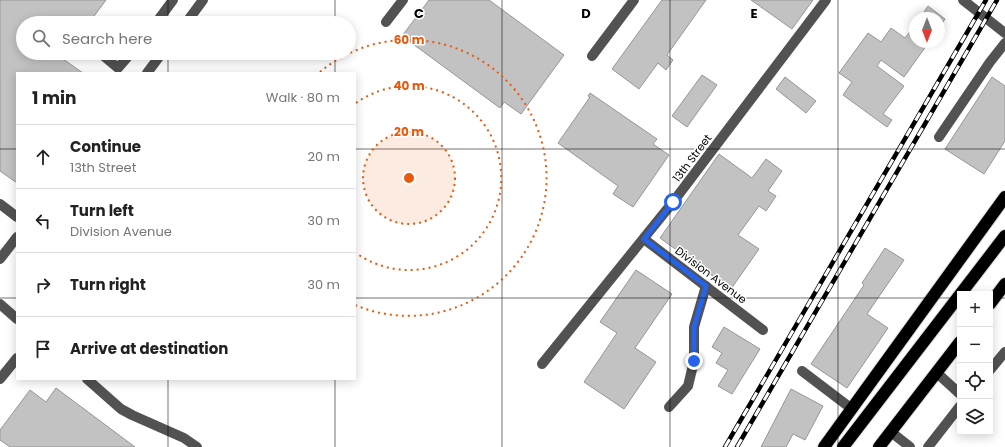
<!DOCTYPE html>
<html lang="en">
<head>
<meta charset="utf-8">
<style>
  :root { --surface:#fff; --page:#f6f6f6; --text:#222; --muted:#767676; --line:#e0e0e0 }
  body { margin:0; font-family:Poppins,sans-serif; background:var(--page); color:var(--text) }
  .controls { position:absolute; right:12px; bottom:12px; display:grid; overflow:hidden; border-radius:0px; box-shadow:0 2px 10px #0003 }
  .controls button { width:36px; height:36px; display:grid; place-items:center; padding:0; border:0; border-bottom:1px solid var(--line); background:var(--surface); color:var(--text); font:20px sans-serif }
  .compass { position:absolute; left:909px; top:12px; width:36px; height:36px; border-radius:50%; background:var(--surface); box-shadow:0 2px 10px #0003; rotate:180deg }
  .stop { position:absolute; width:12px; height:12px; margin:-9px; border:3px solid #2563eb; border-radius:50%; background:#fff }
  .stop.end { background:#2563eb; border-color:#fff; box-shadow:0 1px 4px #0008 }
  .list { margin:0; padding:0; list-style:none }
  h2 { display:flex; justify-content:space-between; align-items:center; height:52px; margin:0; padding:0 16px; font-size:17px }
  h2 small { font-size:13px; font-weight:400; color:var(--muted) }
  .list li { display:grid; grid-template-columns:26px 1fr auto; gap:12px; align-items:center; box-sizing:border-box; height:64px; padding:0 16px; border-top:1px solid var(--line) }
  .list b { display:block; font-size:15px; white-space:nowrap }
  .list p { margin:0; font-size:13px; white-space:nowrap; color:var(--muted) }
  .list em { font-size:13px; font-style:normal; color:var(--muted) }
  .icon { flex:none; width:22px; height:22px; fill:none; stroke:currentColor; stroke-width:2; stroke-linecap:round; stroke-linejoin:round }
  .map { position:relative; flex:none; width:1005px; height:447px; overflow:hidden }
  .search { position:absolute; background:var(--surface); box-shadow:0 2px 10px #0003; left:16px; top:16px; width:340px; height:44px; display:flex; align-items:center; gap:10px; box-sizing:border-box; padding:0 14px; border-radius:22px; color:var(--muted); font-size:15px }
  .panel { position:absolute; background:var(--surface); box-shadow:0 2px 10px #0003; left:16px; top:72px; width:340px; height:308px; border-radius:0px }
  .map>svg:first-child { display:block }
  .building { fill:#c2c2c2; stroke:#969696 }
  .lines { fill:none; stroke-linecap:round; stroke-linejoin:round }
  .highway-casing { stroke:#dbdbdb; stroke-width:14 }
  .minor { stroke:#525252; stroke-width:10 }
  .highway { stroke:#000; stroke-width:12 }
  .rail-casing { stroke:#000; stroke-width:4.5 }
  .rail { stroke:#fff; stroke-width:3; stroke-dasharray:9; stroke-linecap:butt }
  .route { stroke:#2563eb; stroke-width:5 }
  .grid { fill:none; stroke:#000; stroke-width:1; stroke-opacity:0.55 }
  .ring { fill:none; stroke:#e8590c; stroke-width:2; stroke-dasharray:2 4 }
  .labels { text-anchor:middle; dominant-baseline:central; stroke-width:3; stroke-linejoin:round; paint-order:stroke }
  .street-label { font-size:11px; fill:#000; stroke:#fff }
  .grid-label { font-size:13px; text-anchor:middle; font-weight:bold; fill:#000; stroke:#fff; stroke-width:3; stroke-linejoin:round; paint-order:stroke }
  .centre { fill:#e8590c; stroke:#fff; stroke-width:2 }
  .ring-label { font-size:12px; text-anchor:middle; font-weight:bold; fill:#e8590c; stroke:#fff; stroke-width:3; stroke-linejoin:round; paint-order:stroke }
</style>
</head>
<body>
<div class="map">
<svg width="1005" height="447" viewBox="0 0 1005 447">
  <rect width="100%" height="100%" fill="#fff"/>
  <g class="building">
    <path d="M0,0H106L89,23H23V53H68L63,59L83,73H17V183L0,171Z"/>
    <path d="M429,0H489L564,55L521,114L504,102L500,108L402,36Z"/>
    <path d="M662,0H706L667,55L673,60L666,70L658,63L639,89L612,69Z"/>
    <path d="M751,0H813L792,29Z"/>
    <path d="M928,6L945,19L939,28V18H920Z"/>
    <path d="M915,25V42H929L904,77L881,60L877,66L904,86L883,114L892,120L887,127L843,95L852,82L839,73L868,33L881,42L891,28L905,38Z"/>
    <path d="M702,75L717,85L687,127L672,116Z"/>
    <path d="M785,77L816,101L806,113L776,89Z"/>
    <path d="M992,77L1005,86V141L984,174L945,149Z"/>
    <path d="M590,93L657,139L653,144L669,155L633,207L613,194L618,186L558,143L590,97L588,96Z"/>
    <path d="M719,154L752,178L766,159L782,171L768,191L776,196L766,211L759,206L738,235L759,249L731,289L660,238Z"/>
    <path d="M885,248L904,260L867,314L888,328L847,388L811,364L864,285L862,283Z"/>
    <path d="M636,270L672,294L635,348L656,362L624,409L584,382L617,333L600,322Z"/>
    <path d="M724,327L760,349L732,394L718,386L728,370L716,363L722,353L712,347Z"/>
    <path d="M56,388L135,447H10L0,440V430L30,390L46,402Z"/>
    <path d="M791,389L823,406L805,440L793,434L786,447H761Z"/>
  </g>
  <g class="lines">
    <defs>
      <g id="highway">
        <path d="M990,304L1005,284"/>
        <path d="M824,447L1005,197"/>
        <path d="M843,447L1005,236"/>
        <path d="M879,447L960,342"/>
      </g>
    </defs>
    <use href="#highway" class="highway-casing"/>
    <g class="minor">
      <path d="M963,0L1005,33"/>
      <path d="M386,22L403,0"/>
      <path d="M156,23L173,0"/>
      <path d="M186,23L203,0"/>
      <path d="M100,53L118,68L131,53"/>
      <path d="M592,56L634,0"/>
      <path d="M147,73L162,53"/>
      <path d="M939,137L990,62L1005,43"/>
      <path d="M0,204L17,217"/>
      <path d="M644,239L763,330"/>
      <path d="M0,259L17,237"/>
      <path d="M0,304L17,319"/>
      <path d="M542,364L673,202L826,0"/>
      <path d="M990,370L1005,352"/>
      <path d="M802,371L852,409"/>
      <path d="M937,373L960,394"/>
      <path d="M0,379L17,358"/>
      <path d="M87,379L121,409L132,415L184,438L197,447"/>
      <path d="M669,407L688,386L694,361V327L706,286"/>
      <path d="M891,432L910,447"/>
      <path d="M928,447L960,406"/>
    </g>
    <use href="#highway" class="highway"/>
    <defs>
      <g id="rail">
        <path d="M725,447L986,0"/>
        <path d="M737,447L997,0"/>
      </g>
    </defs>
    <use href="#rail" class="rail-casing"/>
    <use href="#rail" class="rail"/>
  </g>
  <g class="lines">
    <path class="route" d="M673,202L644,239L706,286L694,327V361"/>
  </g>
  <path class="grid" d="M168,0V23M335,0V23M502,0V447M670,0V447M838,0V447M168,53V73M335,53V73M0,149H17M355,149H1005M0,298H17M355,298H960M990,298H1005M168,379V447M335,379V447"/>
  <circle cx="409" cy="178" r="46" fill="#e8590c" fill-opacity=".12"/>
  <g class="ring">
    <circle cx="409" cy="178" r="46"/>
    <path d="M356 103A92 92 0 1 1 356 253"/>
    <path d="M320 72A138 138 0 1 1 355 305"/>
  </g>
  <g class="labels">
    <g class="street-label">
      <text transform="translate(692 158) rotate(-53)">13th Street</text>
      <text transform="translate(711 275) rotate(37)">Division Avenue</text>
    </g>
  </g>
  <g class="grid-label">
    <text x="419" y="18">C</text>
    <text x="586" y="18">D</text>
    <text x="754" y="18">E</text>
  </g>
  <circle cx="409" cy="178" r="6" class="centre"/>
  <g class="ring-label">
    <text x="409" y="44">60 m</text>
    <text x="409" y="90">40 m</text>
    <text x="409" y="136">20 m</text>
  </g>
</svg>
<div class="controls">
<button>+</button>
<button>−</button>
<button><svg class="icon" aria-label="locate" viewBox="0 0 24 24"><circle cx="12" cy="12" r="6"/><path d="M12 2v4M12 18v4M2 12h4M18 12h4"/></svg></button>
<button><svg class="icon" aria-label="layers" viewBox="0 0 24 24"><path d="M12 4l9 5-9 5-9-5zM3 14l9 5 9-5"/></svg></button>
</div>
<svg class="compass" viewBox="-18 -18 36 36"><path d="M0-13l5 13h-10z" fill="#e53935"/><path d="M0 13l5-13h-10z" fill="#767676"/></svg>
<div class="stop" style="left:673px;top:202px"></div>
<div class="stop end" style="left:694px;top:361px"></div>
<div class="search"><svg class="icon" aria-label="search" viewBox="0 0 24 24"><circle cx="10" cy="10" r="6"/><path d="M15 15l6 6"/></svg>Search here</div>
<section class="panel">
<h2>1 min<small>Walk · 80 m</small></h2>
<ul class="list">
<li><svg class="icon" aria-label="ahead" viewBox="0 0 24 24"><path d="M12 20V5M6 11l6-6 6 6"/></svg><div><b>Continue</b><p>13th Street</p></div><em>20 m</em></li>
<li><svg class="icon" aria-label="left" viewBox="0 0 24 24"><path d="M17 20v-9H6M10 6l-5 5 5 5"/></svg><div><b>Turn left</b><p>Division Avenue</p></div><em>30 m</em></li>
<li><svg class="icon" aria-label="right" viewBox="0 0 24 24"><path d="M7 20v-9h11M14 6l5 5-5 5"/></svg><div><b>Turn right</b></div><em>30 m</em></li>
<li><svg class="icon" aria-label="arrive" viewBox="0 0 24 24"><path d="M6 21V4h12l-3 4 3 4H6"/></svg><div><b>Arrive at destination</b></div></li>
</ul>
</section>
</div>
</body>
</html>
